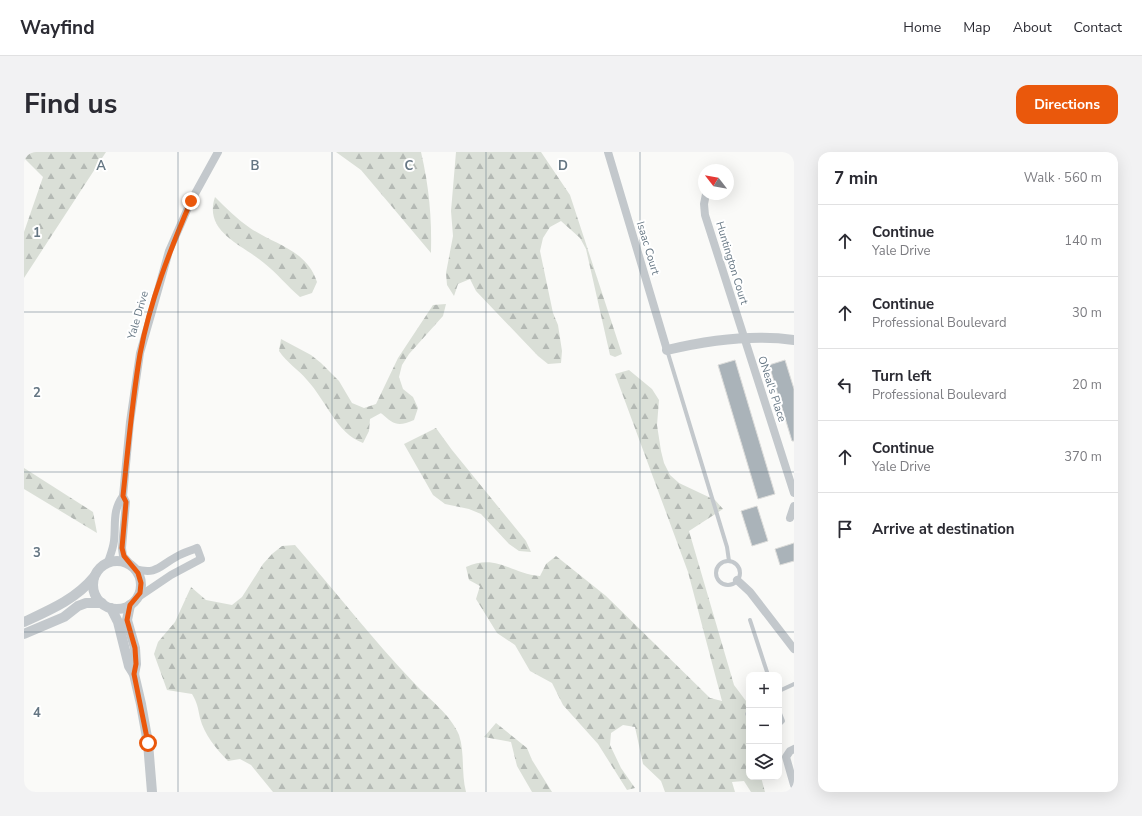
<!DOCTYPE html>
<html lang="en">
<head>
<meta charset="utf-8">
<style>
  :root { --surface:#fff; --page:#f2f2f3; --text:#2b2b33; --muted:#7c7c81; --line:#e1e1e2; --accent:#ea580c }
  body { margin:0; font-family:"Nunito Sans",sans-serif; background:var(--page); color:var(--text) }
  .controls { position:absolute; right:12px; bottom:12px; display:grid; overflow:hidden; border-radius:8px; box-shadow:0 4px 16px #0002 }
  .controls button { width:36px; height:36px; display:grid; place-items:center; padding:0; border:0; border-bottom:1px solid var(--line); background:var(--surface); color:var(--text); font:20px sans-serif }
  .compass { position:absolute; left:674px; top:12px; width:36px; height:36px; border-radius:50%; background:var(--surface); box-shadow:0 4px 16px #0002; rotate:301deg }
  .stop { position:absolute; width:12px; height:12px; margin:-9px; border:3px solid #ea580c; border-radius:50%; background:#fff }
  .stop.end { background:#ea580c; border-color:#fff; box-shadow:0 1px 4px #0008 }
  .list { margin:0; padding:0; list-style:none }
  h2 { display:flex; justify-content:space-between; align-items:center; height:52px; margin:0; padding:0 16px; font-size:17px }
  h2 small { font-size:13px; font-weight:400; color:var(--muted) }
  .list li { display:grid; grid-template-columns:26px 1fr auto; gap:12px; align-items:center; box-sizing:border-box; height:72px; padding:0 16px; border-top:1px solid var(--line) }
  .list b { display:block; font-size:15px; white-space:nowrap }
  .list p { margin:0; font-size:13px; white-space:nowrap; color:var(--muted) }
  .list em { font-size:13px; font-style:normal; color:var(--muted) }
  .icon { flex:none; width:22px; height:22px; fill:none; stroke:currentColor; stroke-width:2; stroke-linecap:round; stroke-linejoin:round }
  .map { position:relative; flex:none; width:770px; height:640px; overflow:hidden; border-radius:12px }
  header { display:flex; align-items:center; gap:24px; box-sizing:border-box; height:56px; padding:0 20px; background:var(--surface); border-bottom:1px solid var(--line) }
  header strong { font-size:19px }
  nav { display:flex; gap:22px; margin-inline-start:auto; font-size:14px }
  .intro { display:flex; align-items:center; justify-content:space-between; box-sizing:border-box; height:96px; padding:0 24px }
  h1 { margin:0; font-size:28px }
  .button { padding:10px 18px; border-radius:12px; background:var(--accent); color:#fff; font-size:14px; font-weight:700 }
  main { display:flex; gap:24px; padding:0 24px }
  aside { flex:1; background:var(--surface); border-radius:12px; box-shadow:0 4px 16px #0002 }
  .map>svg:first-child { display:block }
  .forest { fill:url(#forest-firs) }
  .building { fill:#aab3b9; stroke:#dcdcda }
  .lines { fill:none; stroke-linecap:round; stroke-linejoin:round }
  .service { stroke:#c3c8cc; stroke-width:4 }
  .minor { stroke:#c3c8cc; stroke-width:8 }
  .tertiary { stroke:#c3c8cc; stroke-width:10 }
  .route { stroke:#ea580c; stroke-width:5 }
  .grid { fill:none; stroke:#657683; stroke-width:1; stroke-opacity:0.55 }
  .labels { text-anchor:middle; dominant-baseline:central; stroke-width:4; stroke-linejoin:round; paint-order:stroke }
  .street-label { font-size:11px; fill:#657683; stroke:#fff }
  .grid-label { font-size:13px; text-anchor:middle; font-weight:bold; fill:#657683; stroke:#fff; stroke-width:4; stroke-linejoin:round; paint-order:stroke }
</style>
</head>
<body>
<header>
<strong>Wayfind</strong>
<nav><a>Home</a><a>Map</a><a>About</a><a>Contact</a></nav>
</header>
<div class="intro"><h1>Find us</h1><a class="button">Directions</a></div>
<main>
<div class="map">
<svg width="770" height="640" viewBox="0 0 770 640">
  <defs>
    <pattern id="forest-firs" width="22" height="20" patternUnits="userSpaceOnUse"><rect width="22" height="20" fill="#dadfd7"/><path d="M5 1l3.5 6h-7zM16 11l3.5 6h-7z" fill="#b4b9b4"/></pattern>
  </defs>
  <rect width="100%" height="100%" fill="#fafaf8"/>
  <g class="forest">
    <path d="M0,0H82L0,126V80L19,25L0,6Z"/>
    <path d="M312,0H397C405,34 408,66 407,101L337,18Z"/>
    <path d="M432,0H517L546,43L598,202L591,205L586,203L562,97L556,86L537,69L526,75L519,86L516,99L529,161L534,173L538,199L537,211L524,212L514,204L452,139L446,127L434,132L430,144L423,133L422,121L429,84L427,59Z"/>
    <path d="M191,45C202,56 213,67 226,76C251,93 283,98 293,130L288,141L276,145C263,134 253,121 240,111C219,93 179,80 191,45Z"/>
    <path d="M422,152L419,164L385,202L378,213L375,225L379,237L389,245L394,256L390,268C374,275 370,273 357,261L346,267L345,279L339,291C312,281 302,248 283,228C274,217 263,211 255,199L257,187L287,203L297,211L315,229L328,251L340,256L352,252L374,206L409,153Z"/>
    <path d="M605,218L628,237L635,248L633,273L637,299L640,311L646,323L655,331L691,348L699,357L665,379L710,533L725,553V625H737L741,640H727L720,629L708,630L711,640H641L637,629L619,612L611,575L599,573L587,581L586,593L597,616L611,636L603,638L574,592L539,553L528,531L506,519L491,493L473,481L452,447L456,434L445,428L442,415C473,401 487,422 516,424L522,412L532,404L582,444L686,546L698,549L664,420L591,222Z"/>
    <path d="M412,276L428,298L502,389L507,400L495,399L485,392L457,362L445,357L421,352L409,343L380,292Z"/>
    <path d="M0,316L69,360L73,381L0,337Z"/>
    <path d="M271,393C311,439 349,488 391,532C405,547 427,563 435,583C441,601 437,621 442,640H249L227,613L216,607L204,609C192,597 180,582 176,566C174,556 173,550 168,542L143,538L130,502L134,490L151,470L167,435L182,448L208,453L218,445L239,412L248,402L258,394Z"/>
    <path d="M472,571L503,596L508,608L528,640H508L493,614L487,590L460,585Z"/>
  </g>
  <g class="building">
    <path d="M711,208L751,342L734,347L694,213Z"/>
    <path d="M761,208L770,237V289H768L745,213Z"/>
    <path d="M733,354L744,389L728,394L717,359Z"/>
    <path d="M770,391V409L756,413L751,397Z"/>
  </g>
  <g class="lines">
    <g class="service">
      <path d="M643,198L703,395L705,409"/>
      <circle cx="704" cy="421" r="12"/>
      <path d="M726,468L744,523"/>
      <path d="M755,539L770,532"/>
      <path d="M755,559L759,569L755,573"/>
      <path d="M723,562H725"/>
    </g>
    <g class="minor">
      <path d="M584,0L643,198"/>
      <path d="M682,42L680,52L681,63L770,341"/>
      <path d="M99,344L102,350L98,396L99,404L107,413"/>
      <path d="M766,366L770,354"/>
      <path d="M84,410C86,404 89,397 90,389C92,372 88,359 99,344L106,270L116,201L129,156L145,99L167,49L194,0"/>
      <path d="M111,417C133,423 135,414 152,405C158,401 166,399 173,396L177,407L147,423L113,446"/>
      <path d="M713,428L726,440L770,497"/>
      <path d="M770,597L766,599L762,605L770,633"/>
    </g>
    <g class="tertiary">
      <path d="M643,198C685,188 728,182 770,188"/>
      <circle cx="93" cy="433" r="24"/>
      <path d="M106,453L103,468L111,496L112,512L110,522"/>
      <path d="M87,456L94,470L105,514L110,522L117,552L124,591L128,640"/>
      <path d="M0,470C26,458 52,447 70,425"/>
      <path d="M0,482L40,465L54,454L62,451H78"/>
    </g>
  </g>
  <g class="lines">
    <path class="route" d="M124,591L110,522L112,512L111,496L103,468L106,453L116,441L117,431L114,421L100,404L98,396L102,350L99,344C104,297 108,249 116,202C126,149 146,98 167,49"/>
  </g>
  <path class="grid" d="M154,0V640M308,0V640M462,0V640M616,0V640M0,160H770M0,320H770M0,480H770"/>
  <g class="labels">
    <g class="street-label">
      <text transform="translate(624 96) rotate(73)">Isaac Court</text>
      <text transform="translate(708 111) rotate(73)">Huntington Court</text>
      <text transform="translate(114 163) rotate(-74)">Yale Drive</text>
      <text transform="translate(748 237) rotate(72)">ONeal's Place</text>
    </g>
  </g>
  <g class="grid-label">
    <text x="77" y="18">A</text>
    <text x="231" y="18">B</text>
    <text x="385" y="18">C</text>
    <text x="539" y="18">D</text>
    <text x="13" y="85">1</text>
    <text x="13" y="245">2</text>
    <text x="13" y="405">3</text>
    <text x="13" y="565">4</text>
  </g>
</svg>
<div class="controls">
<button>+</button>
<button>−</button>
<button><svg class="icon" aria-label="layers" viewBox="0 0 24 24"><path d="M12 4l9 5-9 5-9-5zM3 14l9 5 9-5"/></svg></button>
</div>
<svg class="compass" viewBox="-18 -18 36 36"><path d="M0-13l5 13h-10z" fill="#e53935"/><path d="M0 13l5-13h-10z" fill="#7c7c81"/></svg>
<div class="stop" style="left:124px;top:591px"></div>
<div class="stop end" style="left:167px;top:49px"></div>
</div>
<aside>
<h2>7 min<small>Walk · 560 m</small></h2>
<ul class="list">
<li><svg class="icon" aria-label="ahead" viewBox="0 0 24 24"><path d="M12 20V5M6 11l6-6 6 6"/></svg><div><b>Continue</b><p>Yale Drive</p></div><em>140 m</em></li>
<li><svg class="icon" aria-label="ahead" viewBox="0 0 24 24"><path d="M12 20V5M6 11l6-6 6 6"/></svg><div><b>Continue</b><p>Professional Boulevard</p></div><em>30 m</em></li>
<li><svg class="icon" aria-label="left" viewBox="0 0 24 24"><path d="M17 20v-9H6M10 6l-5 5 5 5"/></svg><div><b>Turn left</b><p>Professional Boulevard</p></div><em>20 m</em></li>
<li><svg class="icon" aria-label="ahead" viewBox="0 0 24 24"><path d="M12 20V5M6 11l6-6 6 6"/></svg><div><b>Continue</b><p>Yale Drive</p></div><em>370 m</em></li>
<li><svg class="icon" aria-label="arrive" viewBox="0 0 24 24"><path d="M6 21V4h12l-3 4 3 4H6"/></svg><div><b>Arrive at destination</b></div></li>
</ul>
</aside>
</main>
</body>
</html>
